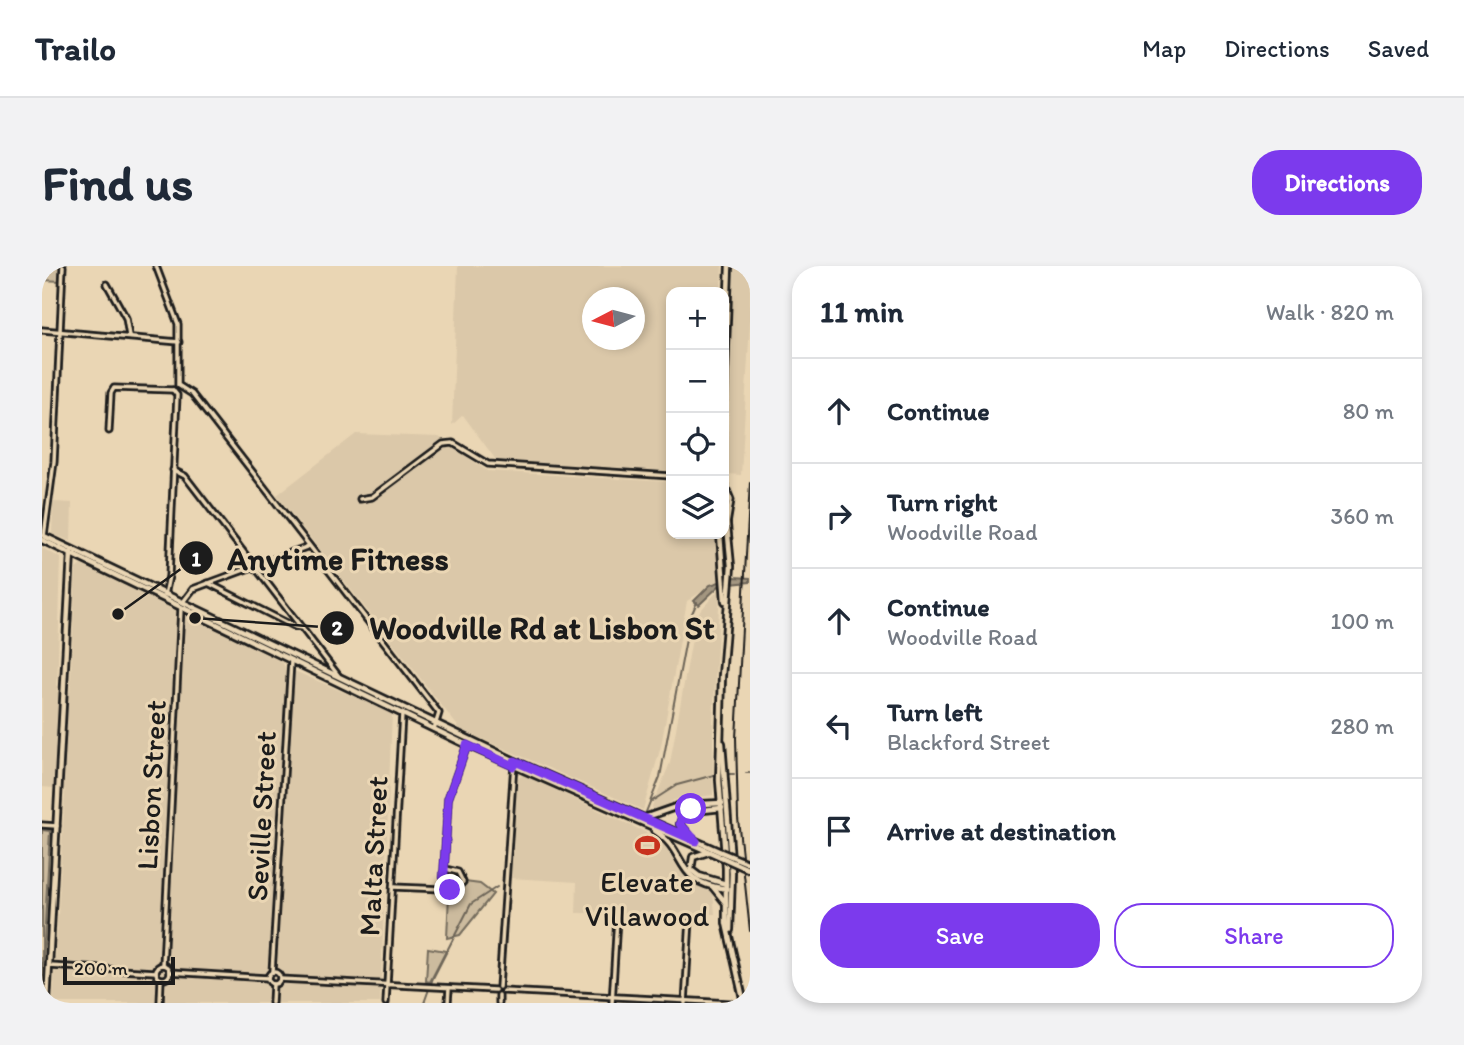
<!DOCTYPE html>
<html lang="en">
<head>
<meta charset="utf-8">
<style>
  :root { --surface:#fff; --page:#f2f2f3; --text:#1f2937; --muted:#747a83; --line:#e0e1e3; --accent:#7c3aed }
  body { margin:0; font-family:Itim,sans-serif; background:var(--page); color:var(--text) }
  .controls { position:absolute; right:21px; top:21px; display:grid; overflow:hidden; border-radius:14px; box-shadow:0 4px 10px #0003 }
  .controls button { width:63px; height:63px; display:grid; place-items:center; padding:0; border:0; border-bottom:2px solid var(--line); background:var(--surface); color:var(--text); font:35px sans-serif }
  .compass { position:absolute; left:540px; top:21px; width:63px; height:63px; border-radius:50%; background:var(--surface); box-shadow:0 4px 10px #0003; rotate:264deg }
  .scale { position:absolute; left:21px; bottom:18px; width:112px; box-sizing:border-box; padding-left:7px; border:4px solid #1c1c1c; border-top:0; font-size:19px; line-height:24px; white-space:nowrap; color:#1c1c1c; -webkit-text-stroke:5px #ead6b4; paint-order:stroke }
  .stop { position:absolute; width:21px; height:21px; margin:-16px; border:5px solid #7c3aed; border-radius:50%; background:#fff }
  .stop.end { background:#7c3aed; border-color:#fff; box-shadow:0 2px 7px #0008 }
  .list { margin:0; padding:0; list-style:none }
  h2 { display:flex; justify-content:space-between; align-items:center; height:91px; margin:0; padding:0 28px; font-size:30px }
  h2 small { font-size:23px; font-weight:400; color:var(--muted) }
  .list li { display:grid; grid-template-columns:46px 1fr auto; gap:21px; align-items:center; box-sizing:border-box; height:105px; padding:0 28px; border-top:2px solid var(--line) }
  .list b { display:block; font-size:26px; white-space:nowrap }
  .list p { margin:0; font-size:23px; white-space:nowrap; color:var(--muted) }
  .list em { font-size:23px; font-style:normal; color:var(--muted) }
  .actions { display:flex; gap:14px; padding:21px 28px }
  .actions a { flex:1; padding:16px 0; border:2px solid var(--accent); border-radius:28px; text-align:center; font-size:24px; color:var(--accent) }
  .actions .main { background:var(--accent); color:#fff }
  .icon { flex:none; width:38px; height:38px; fill:none; stroke:currentColor; stroke-width:2; stroke-linecap:round; stroke-linejoin:round }
  .map { position:relative; flex:none; width:708px; height:737px; overflow:hidden; border-radius:28px }
  header { display:flex; align-items:center; gap:42px; box-sizing:border-box; height:98px; padding:0 35px; background:var(--surface); border-bottom:2px solid var(--line) }
  header strong { font-size:33px }
  nav { display:flex; gap:38px; margin-inline-start:auto; font-size:24px }
  .intro { display:flex; align-items:center; justify-content:space-between; box-sizing:border-box; height:168px; padding:0 42px }
  h1 { margin:0; font-size:49px }
  .button { padding:18px 32px; border-radius:28px; background:var(--accent); color:#fff; font-size:24px; font-weight:700 }
  main { display:flex; gap:42px; padding:0 42px }
  aside { flex:1; background:var(--surface); border-radius:28px; box-shadow:0 4px 10px #0003 }
  .map>svg:first-child { display:block }
  .built { fill:#dbc8a9; fill-rule:evenodd }
  .green { fill:#ccbb9e; stroke:#746c5d; stroke-width:2 }
  .water { fill:#a39680; stroke:#6d6558; stroke-width:2 }
  .lines { fill:none; stroke-linecap:round; stroke-linejoin:round }
  .stream { stroke:#6d6558; stroke-width:2 }
  .minor-casing { stroke:#1c1c1c; stroke-width:9 }
  .major-casing { stroke:#1c1c1c; stroke-width:10 }
  .minor { stroke:#ead6b4; stroke-width:3.5 }
  .major { stroke:#ead6b4; stroke-width:4.5 }
  .rail { stroke:#1c1c1c; stroke-width:2 }
  .major-bridge-casing { stroke:#1c1c1c; stroke-width:10; stroke-linecap:butt }
  .major-bridge { stroke:#ead6b4; stroke-width:4.5 }
  .route { stroke:#7c3aed; stroke-width:9 }
  .labels { text-anchor:middle; dominant-baseline:central; stroke-width:6; stroke-linejoin:round; paint-order:stroke }
  .street-label { font-size:30px; fill:#1c1c1c; stroke:#ead6b4 }
  .poi-label { font-size:30px; fill:#1c1c1c; stroke:#ead6b4 }
  .leader { fill:none; stroke:#1c1c1c; stroke-width:2.5 }
  .callout-dot { fill:#1c1c1c; stroke:#ead6b4; stroke-width:2.5 }
  .mark-label { font-size:21px; text-anchor:middle; font-weight:bold; fill:#fff }
  .callout-label { font-size:32px; text-anchor:middle; font-weight:bold; fill:#1c1c1c; stroke:#ead6b4; stroke-width:6; stroke-linejoin:round; paint-order:stroke }
</style>
</head>
<body>
<header>
<strong>Trailo</strong>
<nav><a>Map</a><a>Directions</a><a>Saved</a></nav>
</header>
<div class="intro"><h1>Find us</h1><a class="button">Directions</a></div>
<main>
<div class="map">
<svg width="708" height="737" viewBox="0 0 708 737">
  <rect width="100%" height="100%" fill="#ead6b4"/>
  <filter id="ink" filterUnits="userSpaceOnUse"><feTurbulence type="fractalNoise" baseFrequency=".0143" numOctaves="2"/><feDisplacementMap in="SourceGraphic" scale="14" xChannelSelector="R" yChannelSelector="G"/><feConvolveMatrix kernelMatrix="1 2 1 2 8 2 1 2 1" color-interpolation-filters="sRGB"/></filter>
  <g filter="url(#ink)">
    <g class="built">
      <path d="M416,0H680L679,26H629V205L454,194L421,149L410,159ZM550,32H592V74H550Z"/>
      <path d="M692,0H708V58L699,209L685,208Z"/>
      <path d="M314,168L397,171L445,205L629,216V268H673L677,314L645,335L619,480L601,544L418,463L235,229Z"/>
      <path d="M11,236L30,237L29,275L10,268Z"/>
      <path d="M0,282L19,292L15,426H28L34,303L39,299L240,396L243,401L350,447L338,737H11L23,523L0,521Z"/>
      <path d="M678,322L671,455V529L632,534L612,547L610,540L628,497L654,350Z"/>
      <path d="M481,509L620,574L637,604L671,627L673,648L534,647L535,616L469,612L475,513Z"/>
    </g>
    <g class="green">
      <path d="M0,0H20L19,15L0,14Z"/>
      <path d="M0,564L8,565L0,715Z"/>
      <path d="M423,616L438,618L451,628L418,669L405,672L407,628L419,623Z"/>
      <path d="M386,682L404,685L388,716L384,715Z"/>
    </g>
    <path class="water" d="M692,311L708,312V316L678,319L657,339L652,335L668,319Z"/>
    <g class="lines">
      <g class="stream">
        <path d="M704,507H708"/>
        <path d="M686,508H692"/>
        <path d="M610,535L635,519L672,509"/>
        <path d="M604,546L618,511L648,352L655,336"/>
        <path d="M382,737L391,712L429,638L455,621"/>
      </g>
      <defs>
        <g id="minor">
          <path d="M114,0L136,58V119L150,128L387,434L397,447L392,463"/>
          <path d="M65,18L84,52L87,70"/>
          <path d="M0,64L137,76"/>
          <path d="M67,165L69,127L72,122L131,124"/>
          <path d="M131,204L143,210L296,409"/>
          <path d="M682,217L689,234L685,258"/>
          <path d="M318,233L330,231L401,178L411,177L446,198L629,210"/>
          <path d="M2,270L12,196L21,0"/>
          <path d="M166,317L253,361L260,362"/>
          <path d="M123,329L127,310L135,129L131,124"/>
          <path d="M141,336L151,323L267,280"/>
          <path d="M0,559L15,560"/>
          <path d="M351,621L401,623L406,533L425,479"/>
          <path d="M401,623H414L421,616L416,606L404,603"/>
          <path d="M121,699L139,342"/>
          <circle cx="121" cy="706" r="7"/>
          <path d="M7,700L114,706"/>
          <circle cx="232" cy="712" r="6"/>
          <path d="M128,706L226,712"/>
          <path d="M230,706L249,395"/>
          <path d="M238,713L453,724"/>
          <path d="M457,721L472,497"/>
          <path d="M461,725L688,737"/>
          <path d="M118,737L119,713"/>
          <path d="M230,737L231,718"/>
          <path d="M344,737L360,448"/>
          <path d="M406,737L407,722"/>
          <path d="M457,737V729"/>
          <path d="M570,737L575,652"/>
          <path d="M643,737L648,653"/>
        </g>
        <g id="major">
          <path d="M682,133L687,0"/>
          <path d="M682,229L689,300L680,410L677,514L684,602V657L702,737"/>
          <path d="M678,268L683,335"/>
          <path d="M0,269L471,494L679,586"/>
          <path d="M0,274L425,479L679,591"/>
          <path d="M680,477L690,607L688,664"/>
          <path d="M605,551L639,539L680,537"/>
          <path d="M612,564C648,587 629,616 685,623"/>
          <path d="M646,568L638,558L643,546L680,542"/>
          <path d="M666,586L651,591L649,604L657,610L684,618"/>
          <path d="M671,621L683,636"/>
          <path d="M5,737L29,287"/>
        </g>
      </defs>
      <use href="#minor" class="minor-casing"/>
      <use href="#major" class="major-casing"/>
      <use href="#minor" class="minor"/>
      <use href="#major" class="major"/>
      <path class="rail" d="M708,216L694,472L696,552L708,665"/>
      <defs>
        <g id="major-bridge">
          <path d="M679,586L708,598"/>
          <path d="M679,591L708,604"/>
        </g>
      </defs>
      <use href="#major-bridge" class="major-bridge-casing"/>
      <use href="#major-bridge" class="major-bridge"/>
    </g>
  </g>
  <g class="lines" filter="url(#ink)">
    <path class="route" d="M408,624L401,623L406,533L425,479L471,500L473,495L654,575L638,558L640,548L649,543"/>
  </g>
  <defs>
    <symbol id="stadium-bare" viewBox="-9 -9 18 18"><path d="M0-5a6.5 5 0 1 0 0 10a6.5 5 0 1 0 0-10ZM-3.5-1.8h7v3.6h-7Z" fill="#c8321e" stroke="#ead6b4" stroke-width="2.5" paint-order="stroke"/></symbol>
  </defs>
  <g fill-rule="evenodd">
    <use href="#stadium-bare" x="588" y="562" width="35" height="35"/>
  </g>
  <g class="labels">
    <g class="street-label">
      <text transform="translate(109 519) rotate(-87)">Lisbon Street</text>
      <text transform="translate(219 550) rotate(-87)">Seville Street</text>
      <text transform="translate(331 590) rotate(-87)">Malta Street</text>
    </g>
    <g class="poi-label">
      <text x="605" y="615">Elevate<tspan x="605" dy="34">Villawood</tspan></text>
    </g>
  </g>
  <path class="leader" d="M76 348L154 292M153 352L295 362"/>
  <g class="callout-dot">
    <circle cx="76" cy="348" r="7"/>
    <circle cx="153" cy="352" r="7"/>
    <circle cx="154" cy="292" r="18"/>
    <circle cx="295" cy="362" r="18"/>
  </g>
  <g class="mark-label">
    <text x="154" y="300">1</text>
    <text x="295" y="369">2</text>
  </g>
  <g class="callout-label">
    <text x="296" y="304">Anytime Fitness</text>
    <text x="500" y="373">Woodville Rd at Lisbon St</text>
  </g>
</svg>
<div class="controls">
<button>+</button>
<button>−</button>
<button><svg class="icon" aria-label="locate" viewBox="0 0 24 24"><circle cx="12" cy="12" r="6"/><path d="M12 2v4M12 18v4M2 12h4M18 12h4"/></svg></button>
<button><svg class="icon" aria-label="layers" viewBox="0 0 24 24"><path d="M12 4l9 5-9 5-9-5zM3 14l9 5 9-5"/></svg></button>
</div>
<svg class="compass" viewBox="-18 -18 36 36"><path d="M0-13l5 13h-10z" fill="#e53935"/><path d="M0 13l5-13h-10z" fill="#747a83"/></svg>
<div class="scale">200 m</div>
<div class="stop" style="left:649px;top:543px"></div>
<div class="stop end" style="left:408px;top:624px"></div>
</div>
<aside>
<h2>11 min<small>Walk · 820 m</small></h2>
<ul class="list">
<li><svg class="icon" aria-label="ahead" viewBox="0 0 24 24"><path d="M12 20V5M6 11l6-6 6 6"/></svg><div><b>Continue</b></div><em>80 m</em></li>
<li><svg class="icon" aria-label="right" viewBox="0 0 24 24"><path d="M7 20v-9h11M14 6l5 5-5 5"/></svg><div><b>Turn right</b><p>Woodville Road</p></div><em>360 m</em></li>
<li><svg class="icon" aria-label="ahead" viewBox="0 0 24 24"><path d="M12 20V5M6 11l6-6 6 6"/></svg><div><b>Continue</b><p>Woodville Road</p></div><em>100 m</em></li>
<li><svg class="icon" aria-label="left" viewBox="0 0 24 24"><path d="M17 20v-9H6M10 6l-5 5 5 5"/></svg><div><b>Turn left</b><p>Blackford Street</p></div><em>280 m</em></li>
<li><svg class="icon" aria-label="arrive" viewBox="0 0 24 24"><path d="M6 21V4h12l-3 4 3 4H6"/></svg><div><b>Arrive at destination</b></div></li>
</ul>
<div class="actions"><a class="main">Save</a><a>Share</a></div>
</aside>
</main>
</body>
</html>
